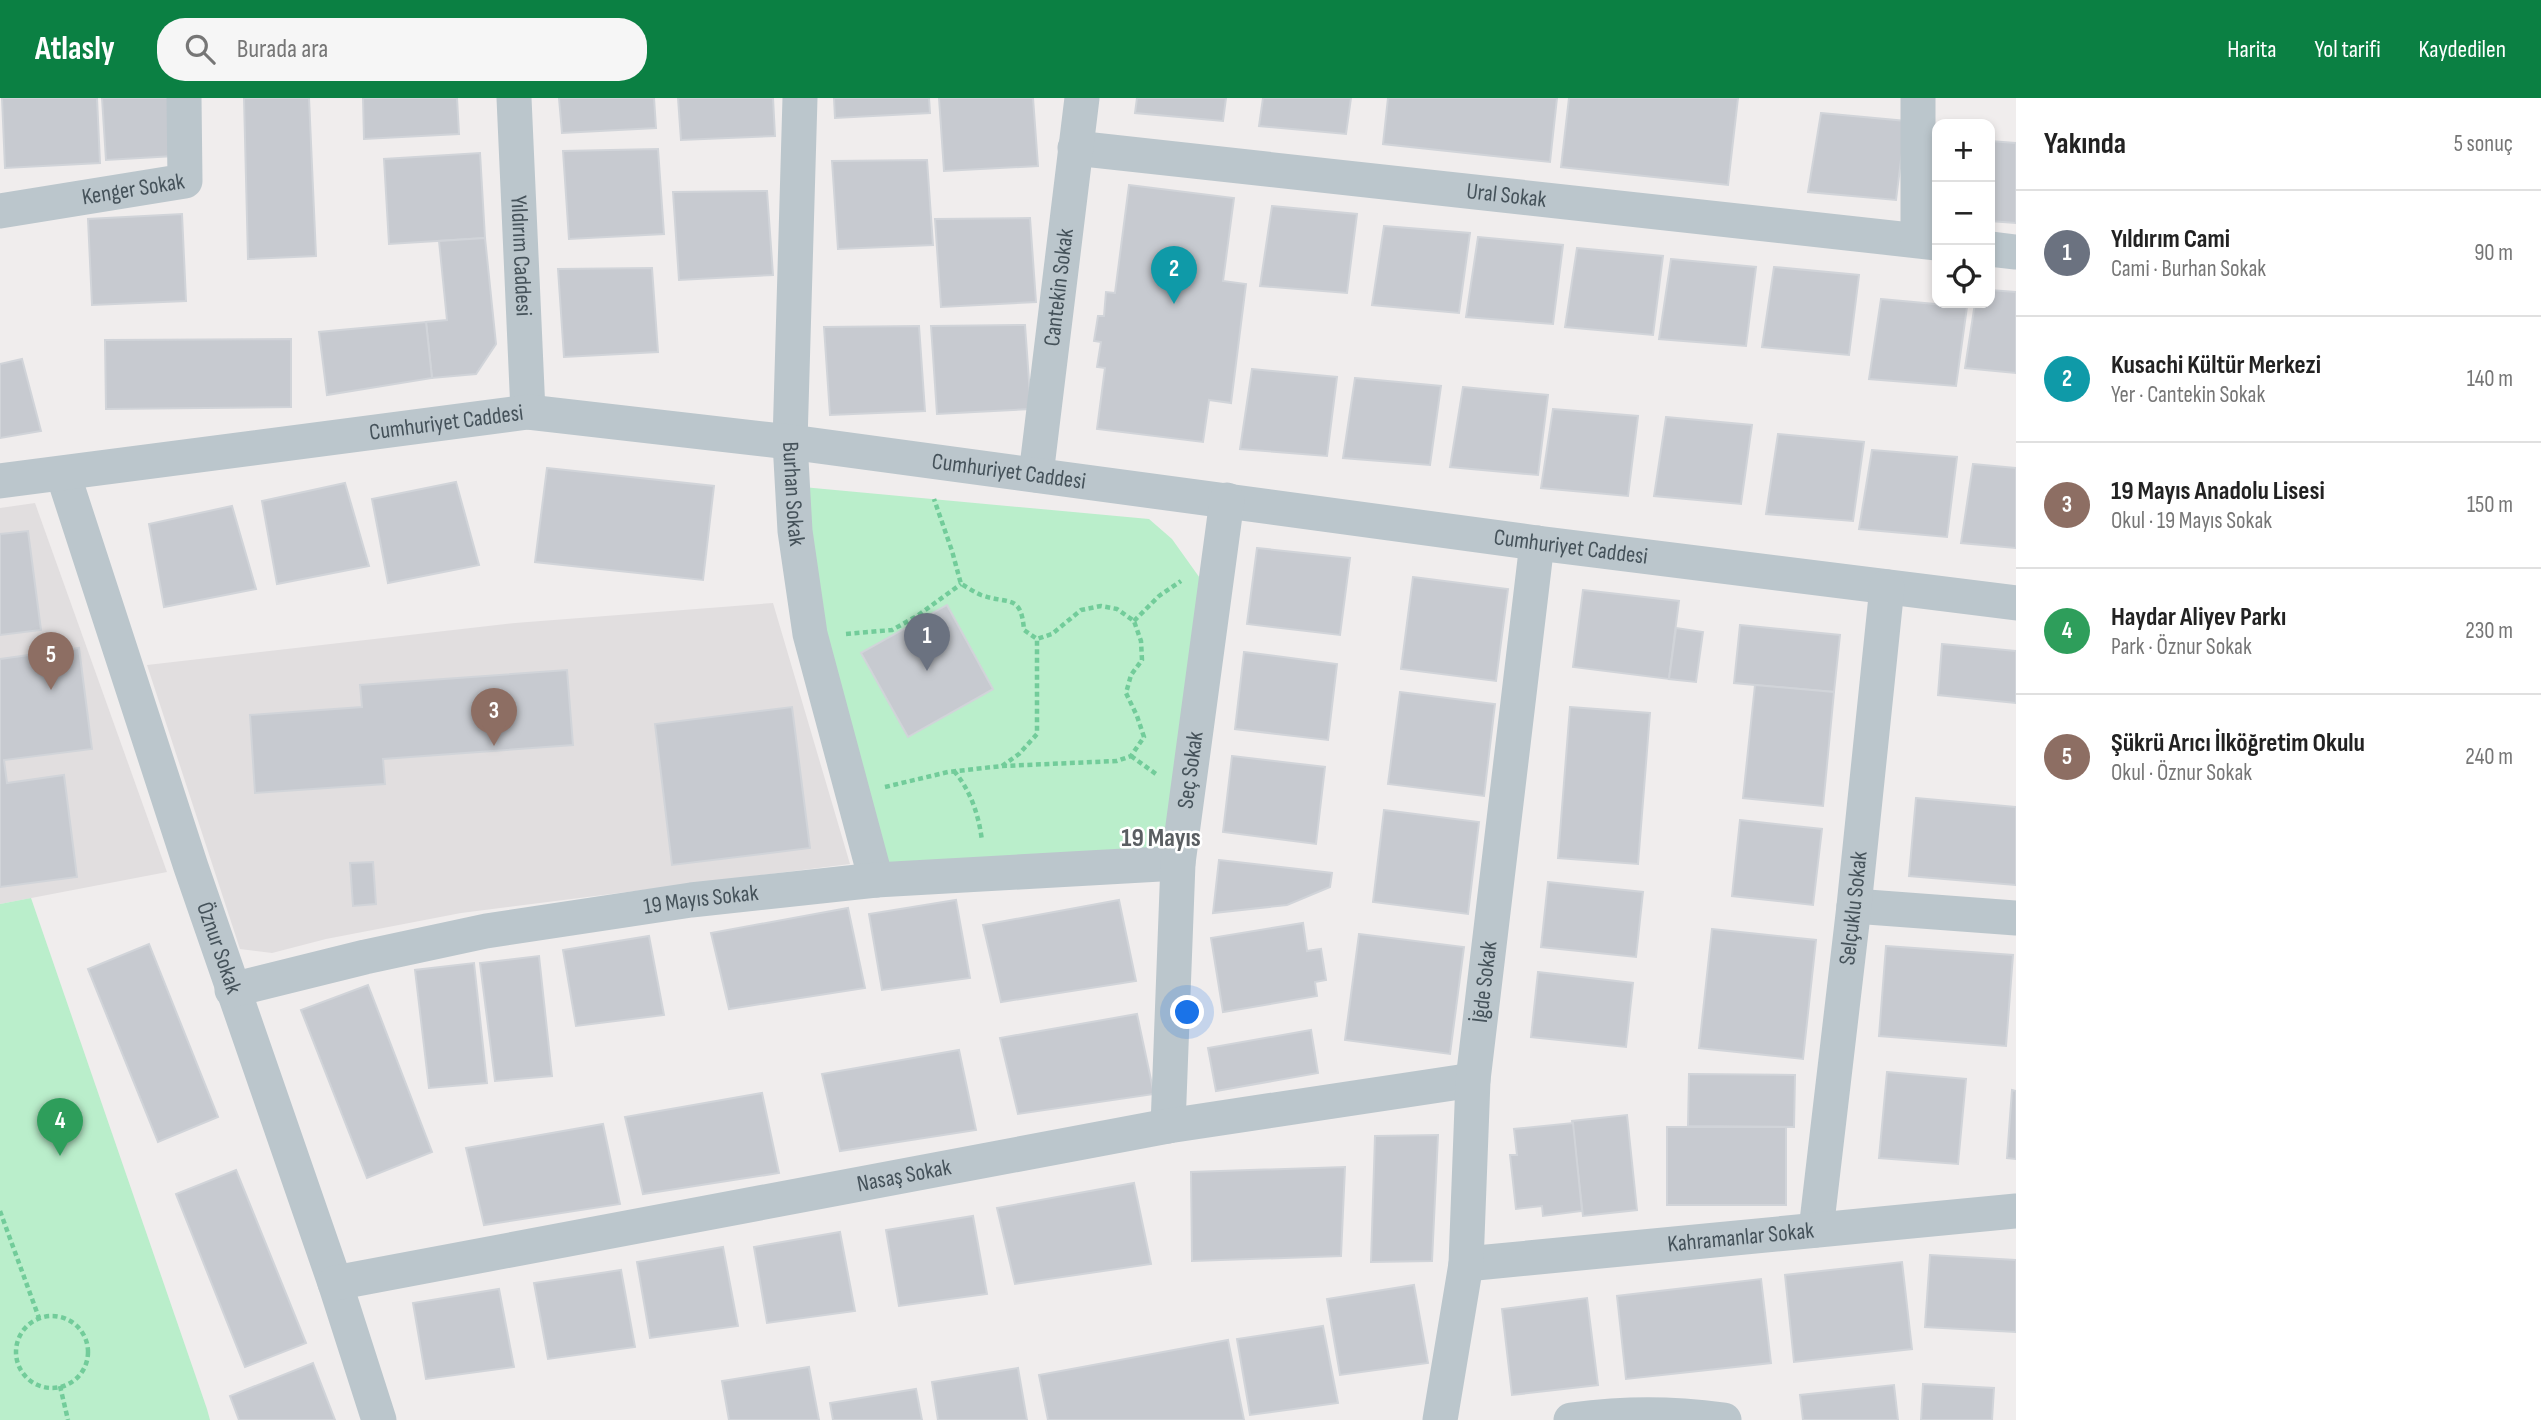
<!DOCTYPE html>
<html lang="tr">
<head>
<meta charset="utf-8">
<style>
  :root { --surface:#fff; --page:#f6f6f6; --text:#222; --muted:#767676; --line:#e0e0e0; --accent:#0b8043 }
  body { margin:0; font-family:"Sofia Sans Condensed",sans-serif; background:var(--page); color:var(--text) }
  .controls { position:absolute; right:21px; top:21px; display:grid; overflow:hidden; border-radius:14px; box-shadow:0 4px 10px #0003 }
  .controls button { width:63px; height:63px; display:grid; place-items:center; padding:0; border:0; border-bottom:2px solid var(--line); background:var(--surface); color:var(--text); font:35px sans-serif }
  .you { position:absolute; left:1188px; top:915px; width:24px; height:24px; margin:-18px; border:5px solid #fff; border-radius:50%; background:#1a73e8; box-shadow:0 0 0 10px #1a73e833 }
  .badge { display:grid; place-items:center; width:46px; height:46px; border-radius:50%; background:var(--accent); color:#fff; font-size:23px; font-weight:700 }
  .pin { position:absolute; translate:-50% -58px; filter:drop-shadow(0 2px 4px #0008) }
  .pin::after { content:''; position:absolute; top:37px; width:24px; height:21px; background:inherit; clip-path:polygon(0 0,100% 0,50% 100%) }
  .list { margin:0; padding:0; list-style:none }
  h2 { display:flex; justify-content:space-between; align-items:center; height:91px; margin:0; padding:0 28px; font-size:30px }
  h2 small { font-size:23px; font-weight:400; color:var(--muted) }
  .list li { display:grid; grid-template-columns:46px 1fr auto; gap:21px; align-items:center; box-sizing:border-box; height:126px; padding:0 28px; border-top:2px solid var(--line) }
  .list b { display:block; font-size:26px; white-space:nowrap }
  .list p { margin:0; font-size:23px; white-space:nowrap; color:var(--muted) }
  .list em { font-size:23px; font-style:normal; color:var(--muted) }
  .icon { flex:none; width:38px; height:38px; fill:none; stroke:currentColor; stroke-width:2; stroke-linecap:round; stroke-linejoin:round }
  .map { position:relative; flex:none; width:2016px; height:1322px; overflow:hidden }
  header { display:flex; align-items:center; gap:42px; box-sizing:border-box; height:98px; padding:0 35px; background:var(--accent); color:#fff }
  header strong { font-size:33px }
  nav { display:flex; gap:38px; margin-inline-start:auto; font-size:24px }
  .search { width:490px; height:63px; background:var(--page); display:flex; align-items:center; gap:18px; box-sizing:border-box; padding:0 24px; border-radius:28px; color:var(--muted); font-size:26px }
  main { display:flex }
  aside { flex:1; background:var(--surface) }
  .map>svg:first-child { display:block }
  .education { fill:#e1dedf }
  .green { fill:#baeecb }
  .building { fill:#c7cad0; stroke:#d1d4d9; stroke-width:2 }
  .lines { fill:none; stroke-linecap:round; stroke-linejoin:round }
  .path { stroke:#72cc9a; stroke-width:4.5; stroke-dasharray:5 3.5; stroke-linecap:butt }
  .minor { stroke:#bbc6cc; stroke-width:35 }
  .labels { text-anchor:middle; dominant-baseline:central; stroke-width:5; stroke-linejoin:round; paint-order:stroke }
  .street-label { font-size:23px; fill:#45525a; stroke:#fff }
  .quarter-label { font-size:26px; font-weight:bold; fill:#5a5e62; stroke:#fff }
</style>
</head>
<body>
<header>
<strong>Atlasly</strong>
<div class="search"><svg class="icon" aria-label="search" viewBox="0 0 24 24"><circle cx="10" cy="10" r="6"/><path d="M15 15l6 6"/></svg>Burada ara</div>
<nav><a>Harita</a><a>Yol tarifi</a><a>Kaydedilen</a></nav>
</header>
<main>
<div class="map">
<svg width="2016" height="1322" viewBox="0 0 2016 1322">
  <rect width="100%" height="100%" fill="#f0eded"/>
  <g class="education">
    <path d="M35,405L167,774L0,806V410Z"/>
    <path d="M773,505L850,766L461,815L326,841L272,855L240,851L147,567L515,525Z"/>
  </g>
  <g class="green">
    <path d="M792,388L1149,421L1172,441L1202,483L1178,765L876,782Z"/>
    <path d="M31,800L207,1311L210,1322H0V806Z"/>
  </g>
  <g class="building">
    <path d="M2,0H97L100,65L5,70Z"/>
    <path d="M102,0H170L174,58L106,62Z"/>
    <path d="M244,0H309L316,158L248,161Z"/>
    <path d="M363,0H457L459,36L364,41Z"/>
    <path d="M559,0H654L656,30L562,35Z"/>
    <path d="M678,0H773L775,38L681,42Z"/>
    <path d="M834,0H929L930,15L835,20Z"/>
    <path d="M939,0H1033L1038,68L944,73Z"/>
    <path d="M1137,0H1226L1223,23L1135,15Z"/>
    <path d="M1263,0H1351L1346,36L1259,28Z"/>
    <path d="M1388,0H1557L1550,64L1383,46Z"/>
    <path d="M1569,0H1738L1728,87L1561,69Z"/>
    <path d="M1821,15L1906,23L1896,102L1808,94Z"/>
    <path d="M1990,43L2016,45V125L1990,123Z"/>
    <path d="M658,51L664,136L569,141L563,53Z"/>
    <path d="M480,55L485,140L389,146L384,61Z"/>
    <path d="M927,62L933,147L838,151L832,63Z"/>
    <path d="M1129,87L1234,100L1223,183L1246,186L1231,305L1209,302L1203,344L1097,331L1105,270L1097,269L1101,244L1094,243L1098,218H1104L1106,194L1115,195Z"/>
    <path d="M767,93L773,177L679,182L673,94Z"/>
    <path d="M1272,108L1357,116L1347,195L1260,188Z"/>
    <path d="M182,116L186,203L92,207L88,121Z"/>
    <path d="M1030,120L1036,204L941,209L935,121Z"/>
    <path d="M1384,128L1470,135L1459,215L1372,207Z"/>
    <path d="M1478,139L1563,147L1553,226L1466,219Z"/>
    <path d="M485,140L496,246L476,276L432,280L426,224L447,222L439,143Z"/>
    <path d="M1577,150L1663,158L1653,237L1565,229Z"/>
    <path d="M1671,161L1756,169L1746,248L1659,241Z"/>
    <path d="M1774,169L1859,177L1849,257L1762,249Z"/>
    <path d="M652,170L658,254L564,259L558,171Z"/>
    <path d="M1990,192L2016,194V275L1965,270L1975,205H1990Z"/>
    <path d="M1881,201L1967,209L1956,288L1869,281Z"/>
    <path d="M426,224L432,280L327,297L319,234Z"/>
    <path d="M1025,227L1031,311L937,316L931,228Z"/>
    <path d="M919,228L925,313L830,317L824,229Z"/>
    <path d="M291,241V309L106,311L105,242Z"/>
    <path d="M22,261L41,333L0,340V266Z"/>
    <path d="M1252,271L1337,279L1327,358L1240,351Z"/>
    <path d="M1355,280L1441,288L1430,367L1343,360Z"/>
    <path d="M1463,289L1548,297L1538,377L1450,369Z"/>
    <path d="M1553,311L1638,318L1628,398L1541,390Z"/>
    <path d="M1666,319L1752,327L1741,406L1654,398Z"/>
    <path d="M1778,336L1864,344L1853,423L1766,416Z"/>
    <path d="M1872,352L1957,359L1947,439L1859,431Z"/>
    <path d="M1973,366L2016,370V450L1961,445Z"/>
    <path d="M547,370L714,388L703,482L535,464Z"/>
    <path d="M456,384L479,467L388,485L372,401Z"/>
    <path d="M345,385L369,468L277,486L262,403Z"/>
    <path d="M232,408L256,491L164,509L149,426Z"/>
    <path d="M28,433L41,532L0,537V436Z"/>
    <path d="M1257,450L1350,460L1340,537L1247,526Z"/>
    <path d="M1413,479L1508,491L1496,583L1401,571Z"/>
    <path d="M1583,492L1679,503L1669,581L1573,569Z"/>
    <path d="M947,507L993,591L908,639L861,555Z"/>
    <path d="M1740,527L1840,537L1834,594L1734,585Z"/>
    <path d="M1676,530L1703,534L1696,584L1669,581Z"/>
    <path d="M1942,546L2016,553V605L1938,597Z"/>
    <path d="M79,550L92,651L4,662L7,685L64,677L77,779L0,789V561Z"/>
    <path d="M1244,554L1337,566L1328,642L1235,631Z"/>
    <path d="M567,572L573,647L383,661L385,686L255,695L250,617L362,609L360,587Z"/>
    <path d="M1755,587L1834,594L1823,708L1743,700Z"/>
    <path d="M1400,594L1495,606L1484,698L1388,686Z"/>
    <path d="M792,609L810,750L672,767L655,626Z"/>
    <path d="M1570,609L1650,615L1638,766L1558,760Z"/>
    <path d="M1232,658L1325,669L1316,746L1223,734Z"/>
    <path d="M1916,700L2016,709V787L1909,778Z"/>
    <path d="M1384,712L1479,724L1468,816L1373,804Z"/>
    <path d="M1740,722L1822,731L1813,807L1732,798Z"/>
    <path d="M1219,762L1332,775L1330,789L1287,807L1213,815Z"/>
    <path d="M373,764L376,806L353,808L350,765Z"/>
    <path d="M1548,784L1643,794L1636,859L1541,849Z"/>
    <path d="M956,802L970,880L882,892L869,816Z"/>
    <path d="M1119,802L1136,883L1001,904L983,827Z"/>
    <path d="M848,810L865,890L729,911L711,835Z"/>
    <path d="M1303,825L1307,853L1321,851L1326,882L1315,884L1317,898L1223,914L1211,840Z"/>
    <path d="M1712,831L1816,842L1803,961L1699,950Z"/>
    <path d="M1359,836L1464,849L1450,956L1345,942Z"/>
    <path d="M649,838L664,917L576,928L563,852Z"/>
    <path d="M149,846L218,1019L158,1044L88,871Z"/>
    <path d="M1886,848L2013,857L2006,948L1879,938Z"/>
    <path d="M539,858L552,978L495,983L480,865Z"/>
    <path d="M474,865L487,985L429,990L415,872Z"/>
    <path d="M1538,874L1633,885L1626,949L1531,939Z"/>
    <path d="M368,887L432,1054L367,1080L301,912Z"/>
    <path d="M1137,916L1154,996L1018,1016L1000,940Z"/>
    <path d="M1311,932L1318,975L1216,993L1208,950Z"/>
    <path d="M959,952L976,1032L840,1053L822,976Z"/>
    <path d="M1887,974L1966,981L1958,1066L1879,1060Z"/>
    <path d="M1689,976L1795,977L1794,1029L1688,1028Z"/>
    <path d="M2012,992L2016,993V1061L2007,1060Z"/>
    <path d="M762,995L779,1075L643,1096L625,1019Z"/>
    <path d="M1627,1017L1637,1112L1583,1118L1572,1023Z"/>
    <path d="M1573,1025L1582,1113L1543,1118L1542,1108L1516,1111L1510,1057H1517L1514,1031Z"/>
    <path d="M603,1026L620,1106L484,1127L466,1050Z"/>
    <rect x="1667" y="1029" width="119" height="78"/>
    <path d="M1438,1037L1432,1163L1371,1164L1375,1038Z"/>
    <path d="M1345,1069L1341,1158L1192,1163L1191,1074Z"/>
    <path d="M236,1072L306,1245L245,1269L176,1096Z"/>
    <path d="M1134,1085L1151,1166L1015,1186L997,1110Z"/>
    <path d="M973,1118L987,1196L899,1208L886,1132Z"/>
    <path d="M840,1134L855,1213L767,1225L754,1149Z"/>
    <path d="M723,1149L738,1228L650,1240L637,1164Z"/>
    <path d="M1930,1157L2016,1162V1234L1925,1229Z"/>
    <path d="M1902,1164L1912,1251L1794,1264L1785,1177Z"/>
    <path d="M621,1172L635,1249L548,1261L534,1185Z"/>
    <path d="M1761,1181L1771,1265L1626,1281L1617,1198Z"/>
    <path d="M1414,1187L1428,1265L1340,1277L1327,1201Z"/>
    <path d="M499,1191L514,1269L426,1281L413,1205Z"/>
    <path d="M1587,1200L1598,1287L1512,1297L1502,1211Z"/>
    <path d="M1323,1228L1338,1305L1250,1317L1237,1241Z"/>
    <path d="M1228,1242L1244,1322H1048L1039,1277Z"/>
    <path d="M313,1265L335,1322H239L230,1298Z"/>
    <path d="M809,1269L819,1322H729L722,1283Z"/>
    <path d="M1018,1270L1027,1322H938L932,1284Z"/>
    <path d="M1923,1286L1994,1290L1992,1322H1921Z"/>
    <path d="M1894,1287L1898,1322H1803L1800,1297Z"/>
    <path d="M916,1291L922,1322H833L830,1305Z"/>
  </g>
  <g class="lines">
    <g class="path">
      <path d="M1134,523L1159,498L1181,483"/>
      <path d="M846,536L892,532L917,518L961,486"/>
      <path d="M1131,658L1156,676"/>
      <path d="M1002,668L1019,656L1037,636V541"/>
      <path d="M954,673C971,693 979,718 982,743"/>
      <path d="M885,689L948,674L1002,668L1117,663L1131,658L1144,639L1137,618L1126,595L1131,577L1142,562L1141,543L1134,523L1117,511L1101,508L1081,512L1052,536L1037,541L1024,532C1021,495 1009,507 981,497C974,494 967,489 961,486L952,453L934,401"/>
      <path d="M0,1113L39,1220"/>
      <circle cx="52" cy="1254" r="36"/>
      <path d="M60,1288L68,1322"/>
    </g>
    <g class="minor">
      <path id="s1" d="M514,0L528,314"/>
      <path id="s2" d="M800,0L790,344L795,433L810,536L876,782"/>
      <path id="s3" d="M1075,50L1937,145"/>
      <path id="s4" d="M0,113L185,83L184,0"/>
      <path d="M1918,142V0"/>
      <path d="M1990,151L2016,154"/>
      <path id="s5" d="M63,376L191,769L335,1185L379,1322"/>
      <path id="s6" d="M1036,377L1082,0"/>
      <path id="s7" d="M0,383L528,314L790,344L1537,445L2016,505"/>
      <path d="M1854,808L2016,820"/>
      <path id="s8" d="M232,892L365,859L486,833L691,802L876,782L1178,765"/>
      <path id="s9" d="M1168,1028L1178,765L1227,402"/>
      <path id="s10" d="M1816,1132L1854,808L1887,489"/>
      <path id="s11" d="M1466,1166L2016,1113"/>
      <path id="s12" d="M335,1185L1168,1028L1473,982"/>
      <path id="s13" d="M1440,1322L1466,1166L1473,982L1537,445"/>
      <path d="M1571,1322C1628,1315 1668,1315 1724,1322"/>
    </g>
  </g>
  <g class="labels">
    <g class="street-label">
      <text stroke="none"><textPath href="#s4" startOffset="135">Kenger Sokak</textPath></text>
      <text stroke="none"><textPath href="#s3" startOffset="434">Ural Sokak</textPath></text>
      <text stroke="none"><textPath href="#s1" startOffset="158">Yıldırım Caddesi</textPath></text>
      <text stroke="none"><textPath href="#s6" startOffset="189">Cantekin Sokak</textPath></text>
      <text stroke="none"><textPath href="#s7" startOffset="450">Cumhuriyet Caddesi</textPath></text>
      <text stroke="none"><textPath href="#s7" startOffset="1017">Cumhuriyet Caddesi</textPath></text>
      <text stroke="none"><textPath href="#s2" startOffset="396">Burhan Sokak</textPath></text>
      <text stroke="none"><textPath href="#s7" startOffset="1584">Cumhuriyet Caddesi</textPath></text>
      <text stroke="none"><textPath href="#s9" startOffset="357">Seç Sokak</textPath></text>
      <text stroke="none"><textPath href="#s8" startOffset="478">19 Mayıs Sokak</textPath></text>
      <text stroke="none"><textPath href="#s10" startOffset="324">Selçuklu Sokak</textPath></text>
      <text stroke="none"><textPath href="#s5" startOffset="499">Öznur Sokak</textPath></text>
      <text stroke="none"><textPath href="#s13" startOffset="441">İğde Sokak</textPath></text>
      <text stroke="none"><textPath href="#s12" startOffset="579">Nasaş Sokak</textPath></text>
      <text stroke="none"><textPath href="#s11" startOffset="276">Kahramanlar Sokak</textPath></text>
    </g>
    <g class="quarter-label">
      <text x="1161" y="740">19 Mayıs</text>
    </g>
  </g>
</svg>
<div class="controls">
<button>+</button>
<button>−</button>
<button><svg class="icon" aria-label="locate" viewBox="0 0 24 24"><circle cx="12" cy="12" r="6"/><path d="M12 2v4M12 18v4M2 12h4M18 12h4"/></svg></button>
</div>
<div class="you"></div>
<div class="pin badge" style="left:927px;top:573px;background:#6b7280">1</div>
<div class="pin badge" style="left:1174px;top:206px;background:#0f9aa8">2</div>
<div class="pin badge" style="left:494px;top:648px;background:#8d6e63">3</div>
<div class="pin badge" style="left:60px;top:1058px;background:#2e9e5b">4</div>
<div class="pin badge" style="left:51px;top:592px;background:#8d6e63">5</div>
</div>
<aside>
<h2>Yakında<small>5 sonuç</small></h2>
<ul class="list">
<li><span class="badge" style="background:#6b7280">1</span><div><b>Yıldırım Cami</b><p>Cami · Burhan Sokak</p></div><em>90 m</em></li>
<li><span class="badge" style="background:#0f9aa8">2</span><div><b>Kusachi Kültür Merkezi</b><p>Yer · Cantekin Sokak</p></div><em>140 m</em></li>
<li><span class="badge" style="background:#8d6e63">3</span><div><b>19 Mayıs Anadolu Lisesi</b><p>Okul · 19 Mayıs Sokak</p></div><em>150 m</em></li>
<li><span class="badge" style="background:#2e9e5b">4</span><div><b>Haydar Aliyev Parkı</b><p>Park · Öznur Sokak</p></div><em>230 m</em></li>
<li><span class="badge" style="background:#8d6e63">5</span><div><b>Şükrü Arıcı İlköğretim Okulu</b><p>Okul · Öznur Sokak</p></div><em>240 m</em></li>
</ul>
</aside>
</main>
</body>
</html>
